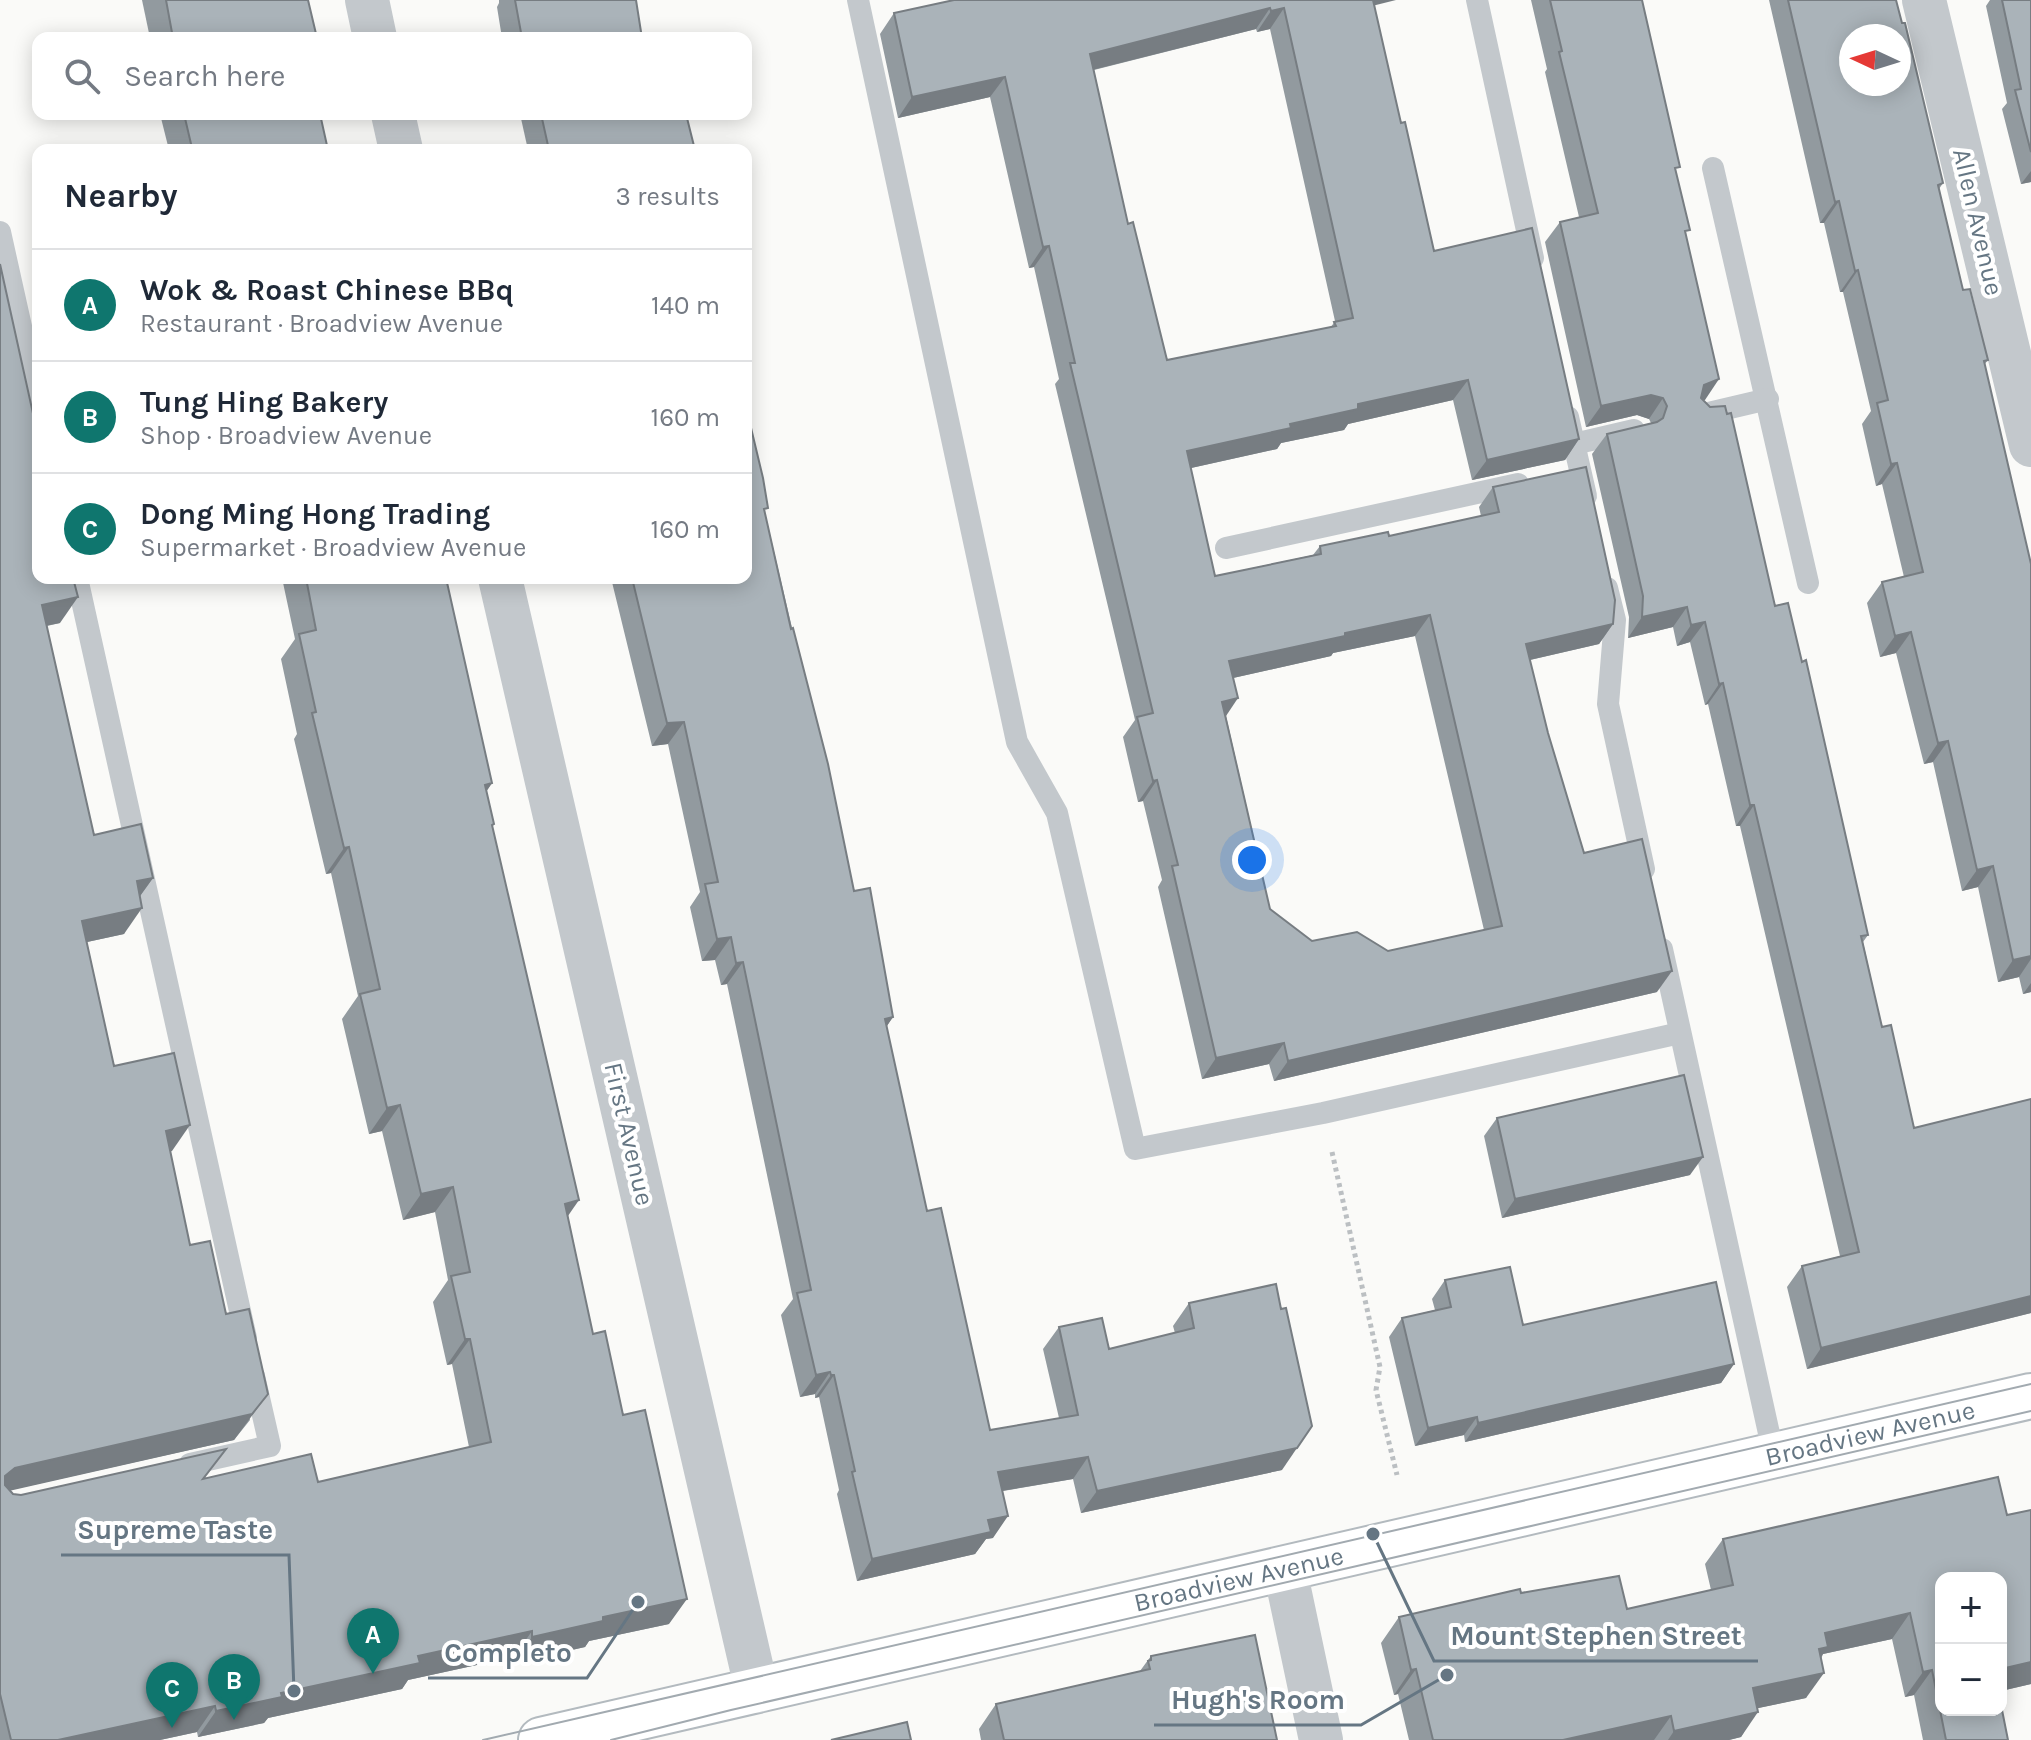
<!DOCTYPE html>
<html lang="en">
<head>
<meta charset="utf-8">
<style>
  :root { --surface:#fff; --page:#f2f2f3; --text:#1f2937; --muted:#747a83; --line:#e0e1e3; --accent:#0f766e }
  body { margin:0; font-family:Karla,sans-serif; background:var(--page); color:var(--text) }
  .controls { position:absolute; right:24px; bottom:24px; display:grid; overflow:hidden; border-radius:16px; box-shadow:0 4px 20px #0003 }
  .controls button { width:72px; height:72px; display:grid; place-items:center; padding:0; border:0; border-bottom:2px solid var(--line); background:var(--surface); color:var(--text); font:40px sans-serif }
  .compass { position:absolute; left:1839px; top:24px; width:72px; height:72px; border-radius:50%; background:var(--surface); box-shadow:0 4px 20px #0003; rotate:274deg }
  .you { position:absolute; left:1252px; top:860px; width:28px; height:28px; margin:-20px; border:6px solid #fff; border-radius:50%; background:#1a73e8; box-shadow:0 0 0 12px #1a73e833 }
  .badge { display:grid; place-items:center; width:52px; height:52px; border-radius:50%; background:var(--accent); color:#fff; font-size:26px; font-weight:700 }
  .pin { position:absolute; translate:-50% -66px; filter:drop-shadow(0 2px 4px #0008) }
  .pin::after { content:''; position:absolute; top:42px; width:28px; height:24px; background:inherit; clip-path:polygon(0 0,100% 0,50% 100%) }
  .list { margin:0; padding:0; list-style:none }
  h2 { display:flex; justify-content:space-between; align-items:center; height:104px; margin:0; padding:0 32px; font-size:34px }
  h2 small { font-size:26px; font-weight:400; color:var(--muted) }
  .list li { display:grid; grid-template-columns:52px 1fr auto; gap:24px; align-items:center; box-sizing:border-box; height:112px; padding:0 32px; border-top:2px solid var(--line) }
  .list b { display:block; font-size:30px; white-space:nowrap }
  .list p { margin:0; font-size:26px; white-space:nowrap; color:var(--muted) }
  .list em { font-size:26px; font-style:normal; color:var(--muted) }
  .icon { flex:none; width:44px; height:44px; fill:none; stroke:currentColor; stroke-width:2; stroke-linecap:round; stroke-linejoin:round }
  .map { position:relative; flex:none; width:2031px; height:1740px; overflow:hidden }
  .search { position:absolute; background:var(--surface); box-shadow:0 4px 20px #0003; left:32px; top:32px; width:720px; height:88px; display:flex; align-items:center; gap:20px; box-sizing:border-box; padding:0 28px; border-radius:16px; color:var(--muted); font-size:30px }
  .panel { position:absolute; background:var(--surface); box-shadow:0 4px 20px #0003; left:32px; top:144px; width:720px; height:440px; border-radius:16px }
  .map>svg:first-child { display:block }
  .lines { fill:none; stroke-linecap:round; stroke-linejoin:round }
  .secondary-casing { stroke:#b3babf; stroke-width:48 }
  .path { stroke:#bbbfc2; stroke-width:5; stroke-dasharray:4 4; stroke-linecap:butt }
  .service { stroke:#c3c8cc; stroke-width:22 }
  .minor { stroke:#c3c8cc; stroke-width:44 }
  .secondary { stroke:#fff; stroke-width:44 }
  .tram { stroke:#a2aab0; stroke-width:2 }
  .wall { fill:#929a9f; fill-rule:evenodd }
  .shaded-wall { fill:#777d82 }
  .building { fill:#aab3b9; stroke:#777d82; stroke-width:2; fill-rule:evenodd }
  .labels { text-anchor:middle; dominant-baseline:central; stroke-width:8; stroke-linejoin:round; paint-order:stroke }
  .street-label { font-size:26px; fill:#657683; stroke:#fff }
  .leader { fill:none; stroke:#657683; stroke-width:3 }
  .callout-dot { fill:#657683; stroke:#fff; stroke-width:3 }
  .callout-label { font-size:28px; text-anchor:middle; font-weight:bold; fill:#657683; stroke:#fff; stroke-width:8; stroke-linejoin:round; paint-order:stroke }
</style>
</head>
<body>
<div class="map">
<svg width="2031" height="1740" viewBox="0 0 2031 1740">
  <rect width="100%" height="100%" fill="#fafaf8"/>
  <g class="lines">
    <defs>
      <g id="secondary">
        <path id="s1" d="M541,1740L2031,1396"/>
      </g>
    </defs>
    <use href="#secondary" class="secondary-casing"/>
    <path class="path" d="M1332,1152L1380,1367L1376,1390L1397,1475"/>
    <g class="service">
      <path d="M858,0L1017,742L1057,813L1135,1149L1323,1113L1680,1033"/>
      <path d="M1477,0L1533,258"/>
      <path d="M1713,168L1808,583"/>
      <path d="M0,232L38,403"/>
      <path d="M1700,415L1768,399"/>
      <path d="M1568,417L1586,496"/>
      <path d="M1574,444L1634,430"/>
      <path d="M1226,548L1518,484"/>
      <path d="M77,578L246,1338"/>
      <path d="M1607,588L1615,620L1608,704L1644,869"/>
      <path d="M1662,949L1774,1456"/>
      <path d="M190,1464L270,1446L254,1376"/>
    </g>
    <g class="minor">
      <path d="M367,0L375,38"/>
      <path d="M1924,0L2031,445"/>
      <path d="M393,114L401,150"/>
      <path d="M500,578L757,1691"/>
      <path d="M1285,1570L1321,1740"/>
    </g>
    <use href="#secondary" class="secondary"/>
    <g class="tram">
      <path d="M483,1740L2031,1384"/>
      <path d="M611,1740L731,1710L2031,1411"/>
    </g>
  </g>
  <g class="wall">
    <path d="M142,0H308L317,38H150Z"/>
    <path d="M499,0H636L642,38H502L497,7L499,3Z"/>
    <path d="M1531,0H1642L1676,172L1686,235L1705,400H1703L1775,606L1868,935L1863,942L1882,1027L1914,1128L2031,1099V1313L1807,1369L1787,1287L1802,1266L1840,1256L1740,826H1736L1708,704L1705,705L1690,642L1677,646L1673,627L1628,638L1629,617L1592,454L1607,434L1651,423L1649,419L1637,415L1586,427L1545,242L1560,222L1579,217L1545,72L1547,69Z"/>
    <path d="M1769,0H1896L1943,183L1939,189L1963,290L1988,360L1984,365L2031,564V992L2023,994L2019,977L1998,982L1978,887L1962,891L1933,762L1924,764L1896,653L1880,657L1867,603L1882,582L1904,577L1882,484L1876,486L1862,424L1871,411L1843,292H1840L1824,223H1820Z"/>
    <path d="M1990,0H2031V182L2021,184L2002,109L2007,103L1986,6Z"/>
    <path d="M1374,6L1401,123L1434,251L1579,439L1565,460L1472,480L1453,400L1348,424L1344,430L1281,443L1277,449L1191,468L1215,576L1313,555L1320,546L1389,536L1481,516L1479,507L1493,487L1613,624L1599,644L1530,660L1548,733L1584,853L1657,992L1274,1081L1269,1064L1202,1079L1158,887L1162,880L1143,801L1138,802L1123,737L1135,720L1055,384L1059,379L1034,267L1029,268L990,97L898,118L880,34L894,13ZM1256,29L1257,32L1270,29L1335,321L1331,327L1167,360L1128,224L1094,70ZM1415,636L1484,930L1388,951L1312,941L1270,909L1226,716L1233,678L1331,656L1333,653Z"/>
    <path d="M160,114H320L328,150H169Z"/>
    <path d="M520,114H686L695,150H528Z"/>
    <path d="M0,264L60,623L47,626L94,835L153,878L140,896L124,934L87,942L114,1066L172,1151H170L190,1245L226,1314L250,1420L234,1440L10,1490L13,1494L21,1495L205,1478L318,1482L469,1447L452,1364L447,1365L433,1302L448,1280L435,1212L403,1220L382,1131L369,1134L342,1019L358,996L331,873L326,874L294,739L297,734L281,659L295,639L282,578H446L492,783L486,792L494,824L492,827L568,1216L593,1334L669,1624L589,1641L585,1647L514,1663V1657L408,1680L402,1689L268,1718L264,1723L198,1737L197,1732L160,1740H0Z"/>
    <path d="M765,513L854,891L893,1017L886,1027L927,1211L990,1430L1059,1418L1043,1349L1059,1327L1109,1349L1175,1333L1173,1326L1189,1303L1282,1470L1081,1513L1073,1479L1003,1491L993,1538L986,1539L975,1554L857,1581L837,1494L839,1490L819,1397L815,1398V1394L800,1397L781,1315L793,1299L727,984L721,985L715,960L702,961L690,907L700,892L668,744L652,746L611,578H746Z"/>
    <path d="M1497,1118L1690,1175L1502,1218L1484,1136Z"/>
    <path d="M1445,1280L1523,1325L1734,1364L1721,1383L1465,1442L1464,1435L1415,1446L1389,1337L1402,1318L1435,1310L1432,1299Z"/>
    <path d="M1998,1477L2031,1684L2001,1691V1578H1941L2008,1740H1923L1914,1695L1905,1697L1892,1639L1823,1654L1806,1698L1758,1708L1741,1737L1729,1740H1409L1398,1694L1394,1695L1381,1643L1399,1617L1521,1593L1627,1609L1711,1590L1705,1564L1723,1539Z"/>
    <path d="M1151,1656L1277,1740H981L979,1729L996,1704L1140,1671Z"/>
  </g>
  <g class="shaded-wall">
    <path d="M1363,0H1396L1356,10Z"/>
    <path d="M1270,8L1256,29L1076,74L1090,54Z"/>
    <path d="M1284,8L1270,29L1257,32L1271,11Z"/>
    <path d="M1005,77L990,97L898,118L912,97Z"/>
    <path d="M2031,171V182L2021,184Z"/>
    <path d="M1839,201L1824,223H1820L1835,202Z"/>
    <path d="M1049,246L1034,267L1029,268L1043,247Z"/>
    <path d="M1858,270L1843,292H1840L1855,271Z"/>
    <path d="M1719,379L1705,400L1690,405L1704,385Z"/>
    <path d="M1468,380L1453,400L1348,424L1344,430L1281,443L1277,449L1173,472L1187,451L1358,404Z"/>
    <path d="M1651,395L1663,398L1649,419L1637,415L1586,427L1601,406Z"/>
    <path d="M1579,439L1565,460L1472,480L1487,460Z"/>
    <path d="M1897,463L1882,484L1876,486L1891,464Z"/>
    <path d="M78,597L60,623L24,630L42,605Z"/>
    <path d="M1687,607L1673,627L1628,638L1642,617Z"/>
    <path d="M1430,615L1415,636L1333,653L1331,656L1215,682L1229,661L1345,633Z"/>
    <path d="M1705,622L1690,642L1677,646L1691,625Z"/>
    <path d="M1613,624L1599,644L1512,664L1526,644Z"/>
    <path d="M1911,632L1896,653L1880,657L1895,636Z"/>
    <path d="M1723,683L1708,704L1705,705L1719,684Z"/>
    <path d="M1238,698L1224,719L1222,702Z"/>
    <path d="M684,722L668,744L652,746L667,723Z"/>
    <path d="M1948,741L1933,762L1924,764L1938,743Z"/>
    <path d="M1157,780L1143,801L1138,802L1153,781Z"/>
    <path d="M492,783L474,809L485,785Z"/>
    <path d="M1750,805H1754L1740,826H1736Z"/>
    <path d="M349,847L331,873L326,874L344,848Z"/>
    <path d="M1993,866L1978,887L1962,891L1977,870Z"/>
    <path d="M153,878L135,903L137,881Z"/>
    <path d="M142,908L124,934L64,947L82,921Z"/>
    <path d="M731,937L715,960L702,961L717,939Z"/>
    <path d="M2031,956V959L2019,977L1998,982L2013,960Z"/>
    <path d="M743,962L727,984L721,985L736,963Z"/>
    <path d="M1672,971L1657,992L1274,1081L1288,1061Z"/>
    <path d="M2031,983V992L2023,994Z"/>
    <path d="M893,1017L878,1039L885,1019Z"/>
    <path d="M1284,1043L1269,1064L1202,1079L1216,1058Z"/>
    <path d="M400,1105L382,1131L369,1134L387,1108Z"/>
    <path d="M190,1125L172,1151L148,1157L166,1131Z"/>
    <path d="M1703,1157L1690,1175L1502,1218L1515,1199Z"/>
    <path d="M453,1187L435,1212L403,1220L421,1194Z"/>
    <path d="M579,1200L561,1226L565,1204Z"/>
    <path d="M2031,1296V1313L1807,1369L1821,1348Z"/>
    <path d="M465,1339H470L452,1364L447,1365Z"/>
    <path d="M1734,1364L1721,1383L1465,1442L1478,1423Z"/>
    <path d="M830,1372L815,1394L800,1397L816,1375Z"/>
    <path d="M831,1375H834L819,1397L815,1398Z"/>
    <path d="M268,1394L234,1440L0,1493L5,1476L15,1468Z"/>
    <path d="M1477,1417L1464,1435L1415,1446L1428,1428Z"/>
    <path d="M1297,1448L1282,1470L1081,1513L1097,1491Z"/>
    <path d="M1088,1457L1073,1479L983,1494L998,1472Z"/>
    <path d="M1008,1516L993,1538L986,1539L975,1554L857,1581L872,1559L988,1520Z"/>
    <path d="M687,1599L669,1624L589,1641L585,1647L514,1663L532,1637L603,1617Z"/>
    <path d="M1910,1613L1892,1639L1823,1654L1810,1673L1825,1633Z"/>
    <path d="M532,1631L514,1657L408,1680L402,1689L268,1718L264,1723L198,1737L216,1711L418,1656Z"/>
    <path d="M2031,1662V1684L2001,1691V1669Z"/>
    <path d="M1416,1669L1398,1694L1394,1695L1411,1670Z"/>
    <path d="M1932,1670L1914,1695L1905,1697L1923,1672Z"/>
    <path d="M1824,1673L1806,1698L1735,1713L1753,1688Z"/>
    <path d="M215,1706L197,1732L160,1740H58Z"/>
    <path d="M1758,1712L1741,1737L1729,1740H1668L1674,1731Z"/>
    <path d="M1671,1716L1654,1740H1563Z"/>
  </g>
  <g class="building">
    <path d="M166,0H308L317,38H173Z"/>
    <path d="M515,0H636L642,38H522Z"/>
    <path d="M954,0H1373L1401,123L1405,122L1434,251L1532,228L1579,439L1487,460L1468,380L1358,404V409L1290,424L1291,428L1187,451L1215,576L1321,554L1320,546L1388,532L1389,536L1499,512L1493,487L1586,467L1615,600L1613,624L1526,644L1548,733L1584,853L1642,839L1672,971L1288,1061L1284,1043L1216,1058L1172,866L1178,865L1157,780L1153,781L1137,717L1153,713L1070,363H1075L1049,246L1043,247L1005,77L912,97L894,13ZM1270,8L1271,11L1284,8L1353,318L1334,322L1336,326L1167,360L1133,222L1128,224L1090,54ZM1430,615L1502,926L1388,951L1357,932L1312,941L1270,909L1222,702L1238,698L1229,661L1345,636V633Z"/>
    <path d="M1550,0H1642L1680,167L1675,168L1690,230L1685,231L1719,379L1704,385L1701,398L1710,407L1725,406L1727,414L1731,413L1775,606L1788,603L1802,662L1806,660L1868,935L1861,936L1882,1027L1891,1025L1914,1128L2031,1099V1296L1821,1348L1802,1266L1859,1252L1754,805H1750L1723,683L1719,684L1705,622L1691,625L1687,607L1642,617L1643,596L1607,434L1657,422L1663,418L1667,406L1663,398L1651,395L1601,406L1560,222L1598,213L1559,52L1562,51Z"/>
    <path d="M1788,0H1896L1902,23H1905L1943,183L1938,185L1963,290L1970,289L1988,360L1984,361L2031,564V956L2013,960L1993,866L1977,870L1948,741L1938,743L1911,632L1895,636L1882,582L1923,572L1897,463L1891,464L1877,403L1888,400L1858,270L1855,271L1839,201L1835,202ZM1851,36H1899V84H1851Z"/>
    <path d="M2002,0H2031V152L2015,90L2021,89Z"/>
    <path d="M184,114H320L328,150H185L192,148Z"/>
    <path d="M541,114H686L695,150H549Z"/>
    <path d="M0,264L38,436V578H73L78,597L42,605L94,835L141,824L153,878L137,881L142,908L82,921L114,1066L174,1053L190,1125L166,1131L190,1245L210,1241L226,1314L249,1309L268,1394L252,1414L15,1468L5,1476V1485L13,1494L21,1495L226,1449L203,1479L311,1454L318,1482L491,1442L470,1339H465L451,1276L470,1272L453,1187L421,1194L400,1105L387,1108L360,994L380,989L349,847L344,848L312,713L316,712L299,634L316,630L306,578H446L492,783L485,785L494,824L492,825L579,1200L565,1204L593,1334L605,1331L623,1415L645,1410L687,1599L603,1617V1621L532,1637V1631L418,1656L420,1663L281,1693L282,1697L216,1711L215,1706L58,1740H11L0,1694Z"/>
    <path d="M746,407L763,478L768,508L764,509L791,629L793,628L828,764L854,891L870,888L893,1017L885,1019L927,1211L941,1208L990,1430L1078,1415L1059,1327L1102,1318L1109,1349L1194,1328L1189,1303L1276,1284L1281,1309L1286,1308L1312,1426L1297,1448L1097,1491L1088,1457L998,1472L1008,1516L988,1520L991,1532L872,1559L852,1472L855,1471L834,1375H831L830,1372L816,1375L797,1293L811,1290L743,962L736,963L731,937L717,939L705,884L718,882L684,722L667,723L632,578H746Z"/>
    <path d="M1684,1075L1703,1157L1515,1199L1497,1118Z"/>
    <path d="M1510,1267L1523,1325L1716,1282L1734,1364L1478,1423L1477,1417L1428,1428L1402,1318L1451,1307L1445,1280Z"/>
    <path d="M1998,1477L2007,1515L2031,1510V1662L2001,1669V1578H1941V1710H2001V1705L2008,1740H1946L1932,1670L1923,1672L1910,1613L1825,1633L1828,1647L1819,1649L1824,1673L1753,1688L1758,1712L1674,1731L1671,1716L1563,1740H1433L1416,1669L1411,1670L1399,1617L1520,1589L1521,1593L1619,1576L1627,1609L1733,1585L1723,1539Z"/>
    <path d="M1255,1635L1277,1740H1004L996,1704L1150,1669L1148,1661L1151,1660V1656Z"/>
    <path d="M907,1722L911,1740H831Z"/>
  </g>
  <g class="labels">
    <g class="street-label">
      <text transform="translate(1978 222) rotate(77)">Allen Avenue</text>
      <text transform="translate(629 1134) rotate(77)">First Avenue</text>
      <text stroke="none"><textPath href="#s1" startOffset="1364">Broadview Avenue</textPath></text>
      <text stroke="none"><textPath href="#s1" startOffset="716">Broadview Avenue</textPath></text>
    </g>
  </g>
  <path class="leader" d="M294 1691L289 1555H61M1373 1534L1434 1661H1758M638 1602L587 1678H428M1447 1675L1361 1725H1154"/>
  <g class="callout-dot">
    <circle cx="294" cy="1691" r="8"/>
    <circle cx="1373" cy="1534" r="8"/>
    <circle cx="638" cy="1602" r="8"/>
    <circle cx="1447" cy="1675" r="8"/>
  </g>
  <g class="callout-label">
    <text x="175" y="1539">Supreme Taste</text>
    <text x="1596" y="1645">Mount Stephen Street</text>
    <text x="508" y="1662">Completo</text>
    <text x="1258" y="1709">Hugh's Room</text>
  </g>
</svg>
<div class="controls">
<button>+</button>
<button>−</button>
</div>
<svg class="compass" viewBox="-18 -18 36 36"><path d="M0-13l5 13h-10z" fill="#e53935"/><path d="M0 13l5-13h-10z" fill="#747a83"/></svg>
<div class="you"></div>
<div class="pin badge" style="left:373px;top:1674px">A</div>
<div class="pin badge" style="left:234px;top:1720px">B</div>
<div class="pin badge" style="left:172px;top:1728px">C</div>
<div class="search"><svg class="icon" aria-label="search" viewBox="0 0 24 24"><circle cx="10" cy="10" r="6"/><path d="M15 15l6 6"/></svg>Search here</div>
<section class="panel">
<h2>Nearby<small>3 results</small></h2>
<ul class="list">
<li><span class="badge">A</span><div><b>Wok &amp; Roast Chinese BBq</b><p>Restaurant · Broadview Avenue</p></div><em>140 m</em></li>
<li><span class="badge">B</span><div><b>Tung Hing Bakery</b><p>Shop · Broadview Avenue</p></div><em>160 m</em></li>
<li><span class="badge">C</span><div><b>Dong Ming Hong Trading</b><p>Supermarket · Broadview Avenue</p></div><em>160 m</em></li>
</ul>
</section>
</div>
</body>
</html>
